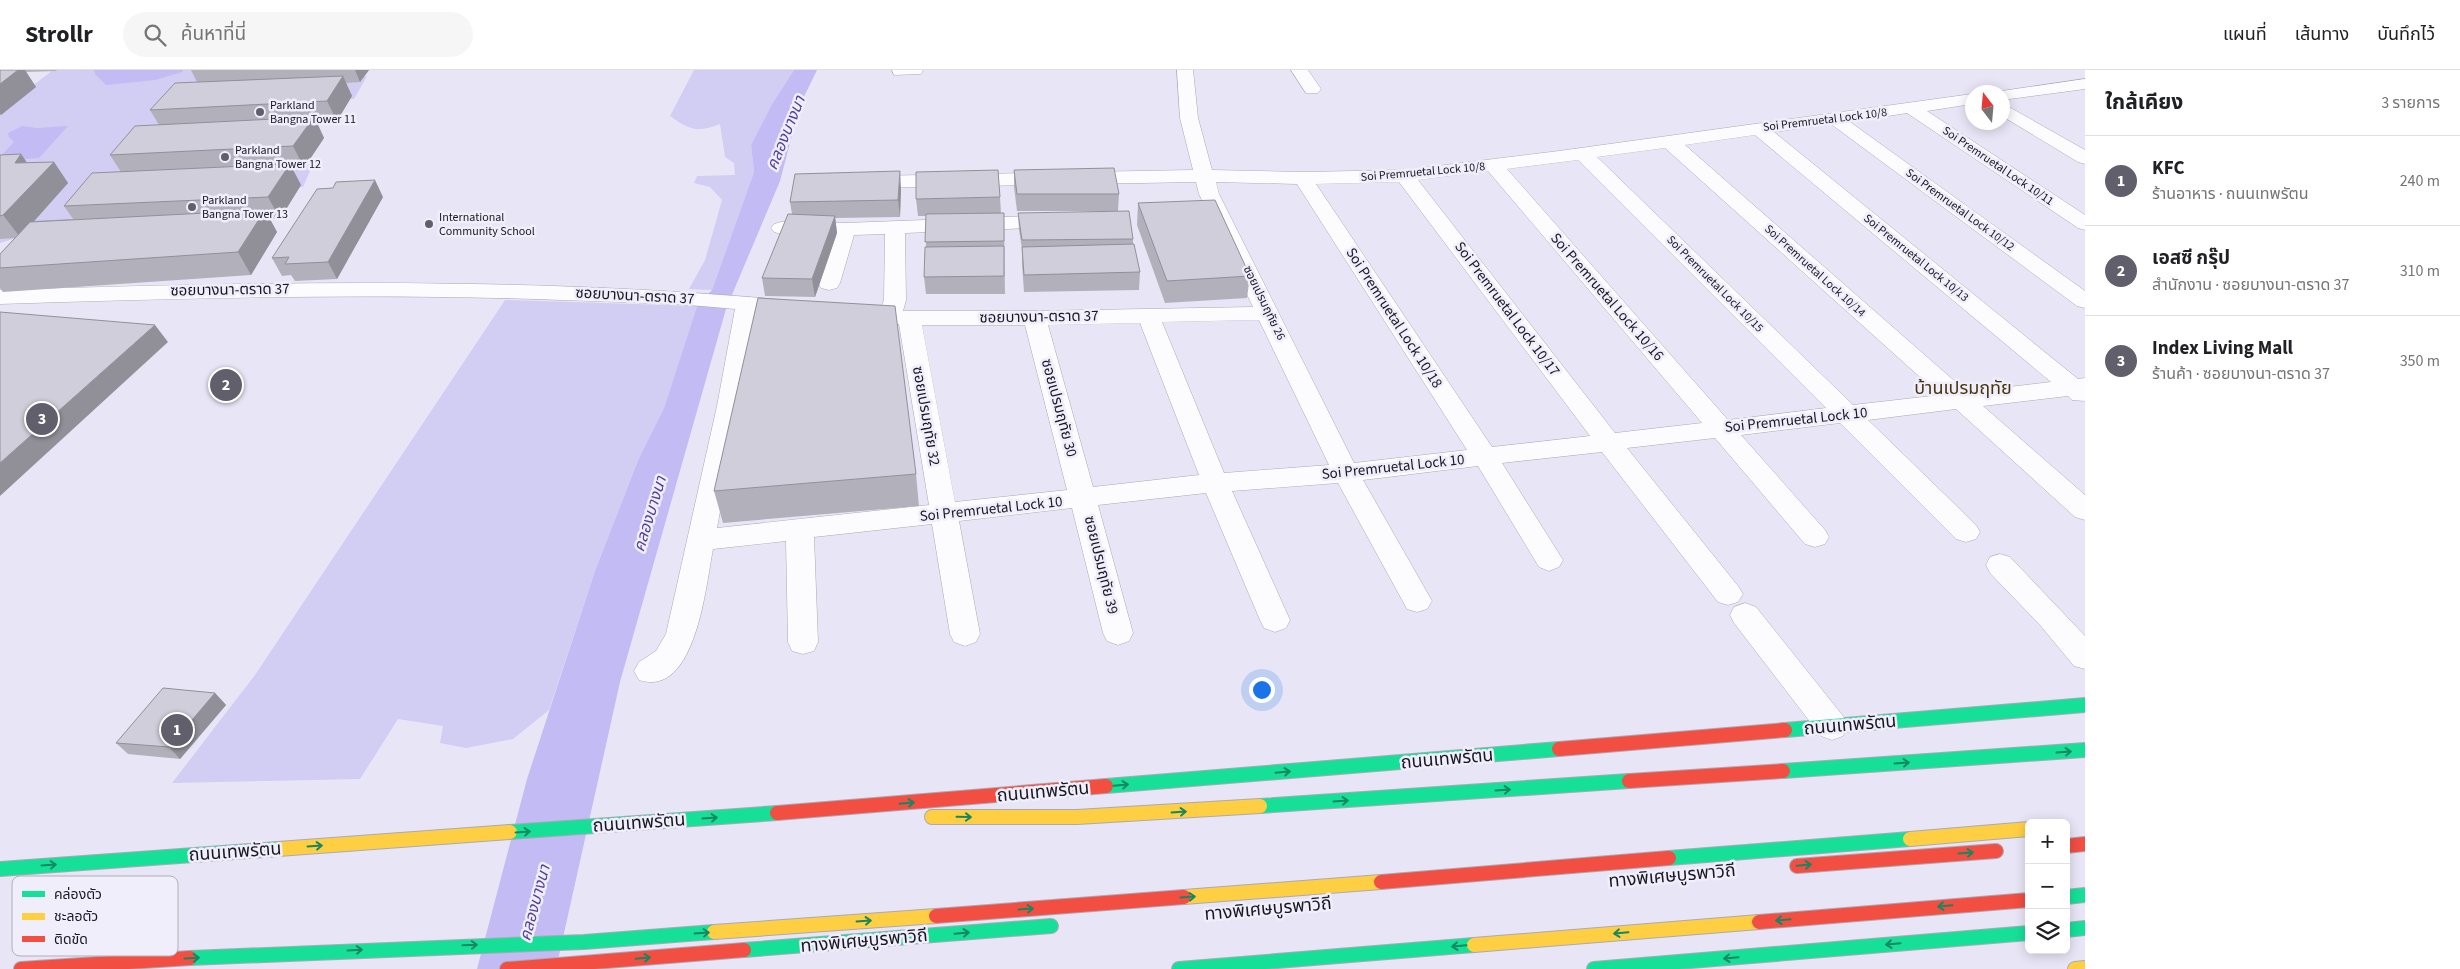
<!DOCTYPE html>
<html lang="th">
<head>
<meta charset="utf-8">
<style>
  :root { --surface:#fff; --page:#f6f6f6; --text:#202124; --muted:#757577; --line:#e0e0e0; --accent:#615f6c }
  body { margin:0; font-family:"Source Sans 3","Noto Sans Thai",sans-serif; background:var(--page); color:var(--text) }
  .controls { position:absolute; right:15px; bottom:15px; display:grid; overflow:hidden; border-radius:8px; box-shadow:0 2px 12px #0003 }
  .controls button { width:45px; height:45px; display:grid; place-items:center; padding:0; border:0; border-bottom:1px solid var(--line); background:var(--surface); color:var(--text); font:25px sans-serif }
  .compass { position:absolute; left:1965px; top:15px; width:45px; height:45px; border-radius:50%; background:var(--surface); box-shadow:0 2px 12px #0003; rotate:344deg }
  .you { position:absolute; left:1261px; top:619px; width:18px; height:18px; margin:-12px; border:4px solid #fff; border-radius:50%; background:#1a73e8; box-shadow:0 0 0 8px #1a73e833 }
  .badge { display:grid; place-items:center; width:32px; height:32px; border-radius:50%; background:var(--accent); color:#fff; font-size:16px; font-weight:700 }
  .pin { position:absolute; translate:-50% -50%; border:2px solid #fff; box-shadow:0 1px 5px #0006 }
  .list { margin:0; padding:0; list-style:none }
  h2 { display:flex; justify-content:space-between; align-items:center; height:65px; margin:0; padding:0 20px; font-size:21px }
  h2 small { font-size:16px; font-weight:400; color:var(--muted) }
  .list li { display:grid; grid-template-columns:32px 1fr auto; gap:15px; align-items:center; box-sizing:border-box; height:90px; padding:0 20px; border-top:1px solid var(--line) }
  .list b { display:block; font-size:19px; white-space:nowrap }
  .list p { margin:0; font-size:16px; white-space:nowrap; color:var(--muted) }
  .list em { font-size:16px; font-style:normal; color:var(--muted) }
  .icon { flex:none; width:28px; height:28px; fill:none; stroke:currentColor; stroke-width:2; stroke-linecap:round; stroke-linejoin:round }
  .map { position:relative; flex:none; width:2085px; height:899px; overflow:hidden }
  header { display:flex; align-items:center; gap:30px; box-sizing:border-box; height:70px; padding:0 25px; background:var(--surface); border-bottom:1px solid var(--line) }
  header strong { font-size:24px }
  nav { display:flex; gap:28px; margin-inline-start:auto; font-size:18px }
  .search { width:350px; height:45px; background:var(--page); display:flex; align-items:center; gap:12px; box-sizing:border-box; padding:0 18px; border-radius:28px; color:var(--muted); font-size:19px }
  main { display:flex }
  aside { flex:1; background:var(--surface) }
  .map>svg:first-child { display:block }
  .green { fill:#d2cdf3 }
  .water { fill:#c3bbf3 }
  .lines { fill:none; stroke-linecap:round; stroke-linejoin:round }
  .street-casing { stroke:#aaa9b5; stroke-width:1 }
  .fast-casing { stroke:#aaa9b5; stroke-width:16 }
  .slow-casing { stroke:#aaa9b5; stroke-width:16 }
  .jam-casing { stroke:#aaa9b5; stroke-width:16 }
  .street { fill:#fcfbfe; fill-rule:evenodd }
  .fast { stroke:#16e098; stroke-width:14 }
  .slow { stroke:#ffcf43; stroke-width:14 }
  .jam { stroke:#f24e42; stroke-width:14 }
  .wall { fill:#b2b1bb }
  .shaded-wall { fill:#919099 }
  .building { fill:#cfceda; stroke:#919099 }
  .oneway { stroke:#178663 }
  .poi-dot { fill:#615f6c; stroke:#efeefa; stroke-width:2 }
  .labels { text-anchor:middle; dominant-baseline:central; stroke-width:5; stroke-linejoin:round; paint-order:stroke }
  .far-poi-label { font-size:12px; fill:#191722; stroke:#efeefa; text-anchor:start }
  .far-street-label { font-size:12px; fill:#191722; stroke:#efeefa }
  .street-label { font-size:15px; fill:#191722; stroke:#efeefa }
  .water-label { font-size:16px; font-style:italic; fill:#544096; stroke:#efeefa }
  .quarter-label { font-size:18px; fill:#47340d; stroke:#efeefa }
  .near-street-label { font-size:18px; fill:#191722; stroke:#efeefa }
  .key { fill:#efeefa; stroke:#afaeb9; stroke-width:1 }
  .key-label { font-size:14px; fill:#191722 }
</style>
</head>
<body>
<header>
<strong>Strollr</strong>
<div class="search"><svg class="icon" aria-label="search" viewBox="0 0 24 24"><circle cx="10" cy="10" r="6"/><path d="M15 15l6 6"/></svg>ค้นหาที่นี่</div>
<nav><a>แผนที่</a><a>เส้นทาง</a><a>บันทึกไว้</a></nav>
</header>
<main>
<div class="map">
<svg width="2085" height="899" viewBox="0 0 2085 899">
  <rect width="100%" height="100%" fill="#e8e6f6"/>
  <g class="green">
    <path d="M53,0H213L215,15L367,6L354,29L186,38L139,79L119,103L313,94L303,117L107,133L55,156L0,173V41Z"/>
    <path d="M694,0H794L772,34L751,75L754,102L712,220L689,219L705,190L722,130L710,117L694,113L697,106L735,105L734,93L725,87L720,54C698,63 689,60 670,46Z"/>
    <path d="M505,230L697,236L664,338L639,388L595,501L549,640L513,669L466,678L440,673L443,656L398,649L360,709L172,713L255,605Z"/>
  </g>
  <g class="water">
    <path d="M94,0H183L182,2L155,10L106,15L95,4Z"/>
    <path d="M794,0H817L800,35L780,111L726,239L620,612L556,899H477L527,709L595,501L639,388L664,338L697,236L712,220L754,102L751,75L772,34Z"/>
    <path d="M22,56L37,58L68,56L39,88L0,91V87L14,72L9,67L8,63Z"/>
  </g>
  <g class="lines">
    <defs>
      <g id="street">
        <path d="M892,0H923L921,4L894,5Z"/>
        <path d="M1177,0H1193L1198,48L1212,100L1303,102L1405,100L1559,81L1972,24V34L1927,41L2085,145V160L2078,158L1907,43L1850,52L2085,221V238L2077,236L1831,54L1774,62L2078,309L2085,308V331L2072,330L2068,326L1983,336L2085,425V450L2075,447L1956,339L1868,350L1976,455L1980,462L1976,469L1966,472L1956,469L1840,353L1741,365L1825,460L1829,467L1825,474L1815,477L1805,474L1715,368L1627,378L1738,516L1743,524L1738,532L1728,535L1718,532L1602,382L1502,393L1563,490L1559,497L1549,501L1539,497L1478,396L1363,410L1432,531L1427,539L1417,542L1407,539L1338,413L1232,421L1290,550L1286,558L1275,562L1264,558L1260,550L1206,423L1098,435L1133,563L1129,571L1118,575L1107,571L1103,563L1072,438L959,451L980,564L976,572L965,576L954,572L950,564L932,454L814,467L818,572L814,581L803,584L792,581L788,572L786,471L713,479C706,514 696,629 639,610L634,601L639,592L656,581L666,564L717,336L735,239C677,233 620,232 562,230C374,223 187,228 0,234V220C265,212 531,206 795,231L803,233L806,238L803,243L795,245L757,241L717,458L929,435L899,254L852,248L849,243L852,238L860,236L881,238L884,230L885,164L854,165L840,213L837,218L829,220L821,218L818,213L833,165L781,164L774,162L771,158L774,154L781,152L845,153L1057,145L1064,147L1067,151L1064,155L1057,157L905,163L906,230L903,241H1035L1253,237L1199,124L1196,112L870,118L863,116L860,112L863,108L870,106L1193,100L1180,48ZM1755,65L2051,312L1967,322L1685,75ZM1665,78L1940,325L1853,335L1597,87ZM1578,90L1826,338L1728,350L1507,99ZM1488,101L1702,353L1615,363L1418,110ZM1216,112L1297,114L1467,380L1354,393L1219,124ZM1399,112L1590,366L1492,377L1316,114ZM1259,250L1329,395L1224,403L1162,252ZM1140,253L1199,405L1093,417L1048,255ZM922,255H1025L1067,420L955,432Z"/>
        <path d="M1291,0H1308L1321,19L1318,23H1306Z"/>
        <path d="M2085,9V19L2002,30V22H1995Z"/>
        <path d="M2002,33L2085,80V94L2078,92L2002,46Z"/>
        <path d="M2000,484L2010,487L2085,566V599L2074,596L2040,555L1990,503L1986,495L1990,487Z"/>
        <path d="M1745,533L1756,537L1843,646L1848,656L1843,666L1832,670L1821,666L1734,553L1730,545L1734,537Z"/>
      </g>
      <g id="fast">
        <path d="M1785,660L2085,635"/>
        <path d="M1783,701L2085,680"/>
        <path d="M1106,716L1559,679"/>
        <path d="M1260,736L1629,711"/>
        <path d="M510,762L777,743"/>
        <path d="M1669,788L1910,769"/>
        <path d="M0,799L278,779"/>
        <path d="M2066,827L2085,825"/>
        <path d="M2066,860L2085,858"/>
        <path d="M744,880L1051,856"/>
        <path d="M190,888L584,872L714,862"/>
        <path d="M1179,899L1474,875"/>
        <path d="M1594,899L2029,863"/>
      </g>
      <g id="slow">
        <path d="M932,747H1077L1260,736"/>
        <path d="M1910,769L2029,759"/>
        <path d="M278,779L510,762"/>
        <path d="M1184,827L1381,812"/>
        <path d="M714,862L936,846"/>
        <path d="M1474,875L1759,852"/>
        <path d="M2075,899L2085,898"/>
      </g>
      <g id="jam">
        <path d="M1559,679L1785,660"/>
        <path d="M1629,711L1783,701"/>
        <path d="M777,743L1106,716"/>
        <path d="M2066,776L2085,774"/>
        <path d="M1797,796L1996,781"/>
        <path d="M1381,812L1669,788"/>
        <path d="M936,846L1184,827"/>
        <path d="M1759,852L2029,830"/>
        <path d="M21,899L190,888"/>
        <path d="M507,899L744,880"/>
      </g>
    </defs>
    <use href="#street" class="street-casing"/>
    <use href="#fast" class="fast-casing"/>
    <use href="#slow" class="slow-casing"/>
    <use href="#jam" class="jam-casing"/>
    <use href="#street" class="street"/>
    <use href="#fast" class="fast"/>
    <use href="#slow" class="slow"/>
    <use href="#jam" class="jam"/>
  </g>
  <g class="wall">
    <path d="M0,0H57L56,1L26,2L36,17L1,45H0Z"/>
    <path d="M191,0H369L360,12L346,13L352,26L337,51L317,52L324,68L304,98H292L301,115L280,149H270L277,162L251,205L3,222L0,218V184L15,168L0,169V85L21,84L27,93L54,92L68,113L34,151L73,149L64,136L121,102L110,85L159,55L150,40L197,12Z"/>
    <path d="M1014,100L1119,124L1118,141H1017L1014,117Z"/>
    <path d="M901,118L900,147L835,148L837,163L815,227L765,226L762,208L792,144L790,132Z"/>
    <path d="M383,127L337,209L295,211L291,205L282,206L272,188Z"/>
    <path d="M1000,127L1001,143H1004L1005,224H926L924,207L926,177V146H918L916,129Z"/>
    <path d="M1138,133L1250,206L1247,228L1165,233L1137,155Z"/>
    <path d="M1018,143L1133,169V174L1140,202L1139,220L1024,222L1022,194V179L1019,160Z"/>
    <path d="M916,404L919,436L723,453L714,421Z"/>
    <path d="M215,623L226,635L180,689L128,684L116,673Z"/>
  </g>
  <g class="shaded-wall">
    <path d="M18,0H25L36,17L1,45L0,43V14Z"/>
    <path d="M355,0H369L360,12Z"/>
    <path d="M343,6L352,26L337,51L327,31Z"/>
    <path d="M314,47L324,68L304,98L293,76Z"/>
    <path d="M21,84L36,106L15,93Z"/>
    <path d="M54,92L68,113L20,167L3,145Z"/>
    <path d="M290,94L301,115L280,149L268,127Z"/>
    <path d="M900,101L901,118L900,147L898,130Z"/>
    <path d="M375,110L383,127L337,209L328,192Z"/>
    <path d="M265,140L277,162L251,205L238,182Z"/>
    <path d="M835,146L837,163L815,227L812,209Z"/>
    <path d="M155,255L168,272L0,426V393Z"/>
    <path d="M215,623L226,635L180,689L169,677Z"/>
  </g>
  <g class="building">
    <path d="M0,0H18L0,14Z"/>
    <path d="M343,6L327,31L150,40L175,13Z"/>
    <path d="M314,47L293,76L110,85L135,56Z"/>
    <path d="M21,84L15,93L54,92L3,145L0,146V85Z"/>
    <path d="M290,94L268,127L64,136L92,103Z"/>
    <path d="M1114,98L1119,124H1017L1014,100Z"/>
    <path d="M998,100L1000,127L916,129V102Z"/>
    <path d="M900,101L898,130L790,132L795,104Z"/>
    <path d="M375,110L328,192L285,194L289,187L272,188L317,119L333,118L336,112Z"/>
    <path d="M1215,130L1250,206L1167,211L1138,133Z"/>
    <path d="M265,140L238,182L0,198V184L30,152Z"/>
    <path d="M1129,141L1133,169L1022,170L1018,143Z"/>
    <path d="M1004,143V171L925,172L926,144Z"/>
    <path d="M788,144L835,146L812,209L762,208Z"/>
    <path d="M1134,174L1140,202L1024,205L1022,177Z"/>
    <path d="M1004,176V206L924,207L925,177Z"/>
    <path d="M758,228L895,236L916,404L714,421Z"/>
    <path d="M0,242L155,255L0,393Z"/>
    <path d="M163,618L215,623L169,677L116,673Z"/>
  </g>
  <defs><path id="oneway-shaft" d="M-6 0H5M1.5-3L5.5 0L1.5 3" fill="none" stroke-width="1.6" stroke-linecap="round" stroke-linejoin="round" transform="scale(1.25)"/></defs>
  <g class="oneway">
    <use href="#oneway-shaft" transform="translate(2064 682) rotate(-4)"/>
    <use href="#oneway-shaft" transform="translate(1902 693) rotate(-4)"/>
    <use href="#oneway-shaft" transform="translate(1283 702) rotate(-5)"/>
    <use href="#oneway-shaft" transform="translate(1121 715) rotate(-5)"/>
    <use href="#oneway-shaft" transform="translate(1503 720) rotate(-4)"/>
    <use href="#oneway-shaft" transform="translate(1341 731) rotate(-4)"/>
    <use href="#oneway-shaft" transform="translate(907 733) rotate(-5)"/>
    <use href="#oneway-shaft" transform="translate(1179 742) rotate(-4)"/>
    <use href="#oneway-shaft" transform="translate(964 747) rotate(1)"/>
    <use href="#oneway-shaft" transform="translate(710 748) rotate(-4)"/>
    <use href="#oneway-shaft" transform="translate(523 762) rotate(-4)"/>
    <use href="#oneway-shaft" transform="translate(315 776) rotate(-4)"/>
    <use href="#oneway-shaft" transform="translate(1966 783) rotate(-4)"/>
    <use href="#oneway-shaft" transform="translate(49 795) rotate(-4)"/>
    <use href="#oneway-shaft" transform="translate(1804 795) rotate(-5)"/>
    <use href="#oneway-shaft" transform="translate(1188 827) rotate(-4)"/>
    <use href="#oneway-shaft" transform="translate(1945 836) rotate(175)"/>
    <use href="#oneway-shaft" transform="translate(1026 839) rotate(-4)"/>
    <use href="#oneway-shaft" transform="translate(1783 850) rotate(175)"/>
    <use href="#oneway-shaft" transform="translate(864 851) rotate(-4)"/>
    <use href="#oneway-shaft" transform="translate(702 863) rotate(-4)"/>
    <use href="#oneway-shaft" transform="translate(962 863) rotate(-5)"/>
    <use href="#oneway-shaft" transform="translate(1621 863) rotate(175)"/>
    <use href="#oneway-shaft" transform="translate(1893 874) rotate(175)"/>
    <use href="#oneway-shaft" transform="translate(470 875) rotate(-2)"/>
    <use href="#oneway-shaft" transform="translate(1459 876) rotate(175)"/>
    <use href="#oneway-shaft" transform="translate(355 880) rotate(-3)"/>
    <use href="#oneway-shaft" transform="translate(192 888) rotate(-3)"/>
    <use href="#oneway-shaft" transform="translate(643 888) rotate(-5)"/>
    <use href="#oneway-shaft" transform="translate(1731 888) rotate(175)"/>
  </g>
  <g class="poi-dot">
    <circle cx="260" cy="42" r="5"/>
    <circle cx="225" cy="87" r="5"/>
    <circle cx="192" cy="137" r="5"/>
    <circle cx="429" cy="154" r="5"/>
  </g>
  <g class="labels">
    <g class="far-poi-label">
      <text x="270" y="35">Parkland<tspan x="270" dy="14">Bangna Tower 11</tspan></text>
      <text x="235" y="80">Parkland<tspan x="235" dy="14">Bangna Tower 12</tspan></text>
      <text x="202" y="130">Parkland<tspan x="202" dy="14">Bangna Tower 13</tspan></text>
      <text x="439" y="147">International<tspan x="439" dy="14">Community School</tspan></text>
    </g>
    <g class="far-street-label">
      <text transform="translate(1825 50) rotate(-7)">Soi Premruetal Lock 10/8</text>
      <text transform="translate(1998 96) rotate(34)">Soi Premruetal Lock 10/11</text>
      <text transform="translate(1423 102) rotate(-5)">Soi Premruetal Lock 10/8</text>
      <text transform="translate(1960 140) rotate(36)">Soi Premruetal Lock 10/12</text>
      <text transform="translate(1916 188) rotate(39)">Soi Premruetal Lock 10/13</text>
      <text transform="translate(1815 201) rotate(42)">Soi Premruetal Lock 10/14</text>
      <text transform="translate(1715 214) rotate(45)">Soi Premruetal Lock 10/15</text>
      <text transform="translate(1264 233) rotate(64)">ซอยเปรมฤทัย 26</text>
    </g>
    <g class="street-label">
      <text transform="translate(230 220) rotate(-1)">ซอยบางนา-ตราด 37</text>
      <text transform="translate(635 226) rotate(3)">ซอยบางนา-ตราด 37</text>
      <text transform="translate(1607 227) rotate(49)">Soi Premruetal Lock 10/16</text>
      <text transform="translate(1507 239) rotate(53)">Soi Premruetal Lock 10/17</text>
      <text transform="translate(1039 247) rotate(-1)">ซอยบางนา-ตราด 37</text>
      <text transform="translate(1394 248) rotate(57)">Soi Premruetal Lock 10/18</text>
      <text transform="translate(1059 338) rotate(75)">ซอยเปรมฤทัย 30</text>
      <text transform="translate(926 346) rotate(80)">ซอยเปรมฤทัย 32</text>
      <text transform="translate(1796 350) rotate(-6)">Soi Premruetal Lock 10</text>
      <text transform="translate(1393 397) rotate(-6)">Soi Premruetal Lock 10</text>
      <text transform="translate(991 439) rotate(-6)">Soi Premruetal Lock 10</text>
      <text transform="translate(1101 495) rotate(76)">ซอยเปรมฤทัย 39</text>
    </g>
    <g class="water-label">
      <text transform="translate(786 63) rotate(-68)">คลองบางนา</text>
      <text transform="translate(650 444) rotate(-73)">คลองบางนา</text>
      <text transform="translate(535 833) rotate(-75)">คลองบางนา</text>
    </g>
    <g class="quarter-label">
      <text x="1963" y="318">บ้านเปรมฤทัย</text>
    </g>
    <g class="near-street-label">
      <text transform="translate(1850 655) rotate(-5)">ถนนเทพรัตน</text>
      <text transform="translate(1447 689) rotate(-5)">ถนนเทพรัตน</text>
      <text transform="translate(1043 722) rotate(-5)">ถนนเทพรัตน</text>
      <text transform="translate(639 753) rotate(-4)">ถนนเทพรัตน</text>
      <text transform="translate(235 782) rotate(-4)">ถนนเทพรัตน</text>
      <text transform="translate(1672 806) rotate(-5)">ทางพิเศษบูรพาวิถี</text>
      <text transform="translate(1268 839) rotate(-5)">ทางพิเศษบูรพาวิถี</text>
      <text transform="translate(864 871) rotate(-5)">ทางพิเศษบูรพาวิถี</text>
    </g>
  </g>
  <rect x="12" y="806" width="166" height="80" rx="8" class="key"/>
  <rect x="22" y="821" width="23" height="6" fill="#16e098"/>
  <rect x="22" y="843" width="23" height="7" fill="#ffcf43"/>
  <rect x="22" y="866" width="23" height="6" fill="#f24e42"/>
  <g class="key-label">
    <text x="54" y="829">คล่องตัว</text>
    <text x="54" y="851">ชะลอตัว</text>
    <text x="54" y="874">ติดขัด</text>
  </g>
</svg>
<div class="controls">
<button>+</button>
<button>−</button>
<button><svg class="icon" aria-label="layers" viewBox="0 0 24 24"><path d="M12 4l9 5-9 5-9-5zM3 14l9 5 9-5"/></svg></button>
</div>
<svg class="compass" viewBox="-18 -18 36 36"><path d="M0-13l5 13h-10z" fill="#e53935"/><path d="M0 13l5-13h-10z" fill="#757577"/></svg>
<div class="you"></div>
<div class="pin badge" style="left:177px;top:660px">1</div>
<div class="pin badge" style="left:226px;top:315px">2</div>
<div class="pin badge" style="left:42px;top:349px">3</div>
</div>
<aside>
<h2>ใกล้เคียง<small>3 รายการ</small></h2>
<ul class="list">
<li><span class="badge">1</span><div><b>KFC</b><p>ร้านอาหาร · ถนนเทพรัตน</p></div><em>240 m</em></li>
<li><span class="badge">2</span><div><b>เอสซี กรุ๊ป</b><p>สำนักงาน · ซอยบางนา-ตราด 37</p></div><em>310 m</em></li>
<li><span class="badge">3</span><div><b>Index Living Mall</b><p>ร้านค้า · ซอยบางนา-ตราด 37</p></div><em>350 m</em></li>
</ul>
</aside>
</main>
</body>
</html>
